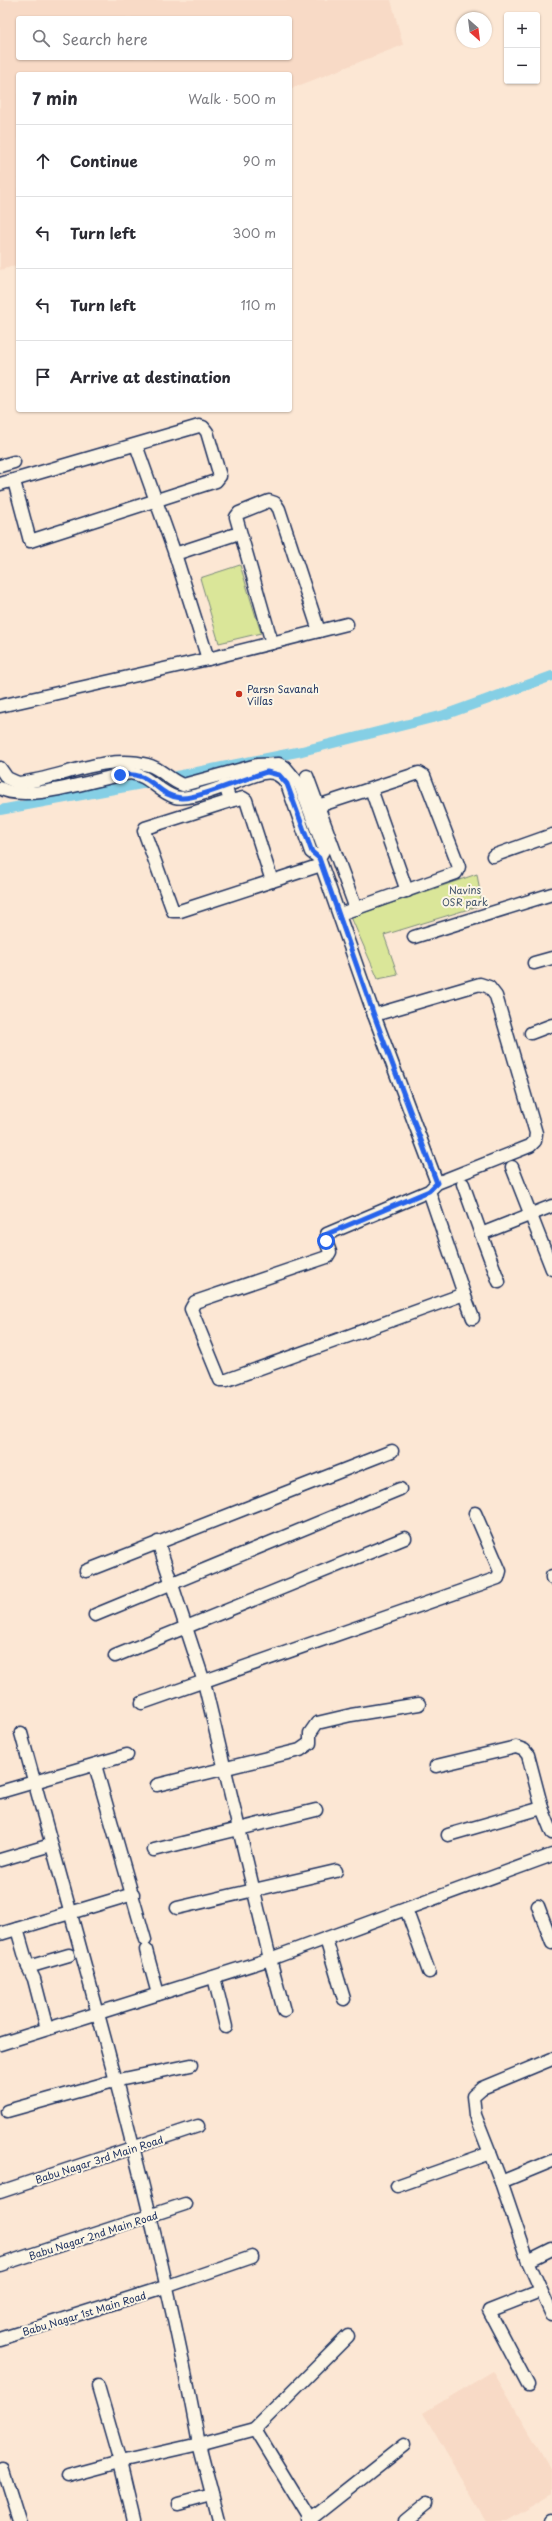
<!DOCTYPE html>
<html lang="en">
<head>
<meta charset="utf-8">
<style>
  :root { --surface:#fff; --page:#f2f2f3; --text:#2b2b33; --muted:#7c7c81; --line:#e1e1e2 }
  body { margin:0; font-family:"Playpen Sans",sans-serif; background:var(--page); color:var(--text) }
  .controls { position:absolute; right:12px; top:12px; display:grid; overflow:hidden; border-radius:4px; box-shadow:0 1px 3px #0004 }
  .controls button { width:36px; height:36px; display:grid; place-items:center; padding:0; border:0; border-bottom:1px solid var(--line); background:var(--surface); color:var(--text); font:20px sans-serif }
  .compass { position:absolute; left:456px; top:12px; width:36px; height:36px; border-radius:50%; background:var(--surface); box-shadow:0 1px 3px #0004; rotate:152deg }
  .stop { position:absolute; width:12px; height:12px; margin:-9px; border:3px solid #2563eb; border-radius:50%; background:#fff }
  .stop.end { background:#2563eb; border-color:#fff; box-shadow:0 1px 4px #0008 }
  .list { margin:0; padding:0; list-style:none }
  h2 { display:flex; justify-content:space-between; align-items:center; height:52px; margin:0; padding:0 16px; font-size:17px }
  h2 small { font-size:13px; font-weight:400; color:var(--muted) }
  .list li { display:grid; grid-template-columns:26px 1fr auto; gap:12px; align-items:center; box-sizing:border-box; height:72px; padding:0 16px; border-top:1px solid var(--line) }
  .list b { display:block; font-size:15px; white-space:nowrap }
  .list em { font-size:13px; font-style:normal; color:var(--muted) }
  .icon { flex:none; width:22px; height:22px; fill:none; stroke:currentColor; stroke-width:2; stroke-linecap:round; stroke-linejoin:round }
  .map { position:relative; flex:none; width:552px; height:2521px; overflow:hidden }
  .search { position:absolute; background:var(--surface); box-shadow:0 1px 3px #0004; left:16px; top:16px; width:276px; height:44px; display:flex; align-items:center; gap:10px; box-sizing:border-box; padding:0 14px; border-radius:4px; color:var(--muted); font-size:15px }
  .panel { position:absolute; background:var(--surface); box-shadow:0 1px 3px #0004; left:16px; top:72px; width:276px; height:340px; border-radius:4px }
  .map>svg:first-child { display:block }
  .built { fill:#f8dac6; fill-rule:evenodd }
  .green { fill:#dae699; stroke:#7a8a7c }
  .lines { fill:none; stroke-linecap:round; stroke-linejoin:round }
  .canal { stroke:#85cfe5; stroke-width:10 }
  .minor-casing { stroke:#1b2f5e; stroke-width:15 }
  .minor { stroke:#fcf5e5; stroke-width:12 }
  .route { stroke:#2563eb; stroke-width:5 }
  .poi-dot { fill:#c8321e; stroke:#fcf5e5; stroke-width:1.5 }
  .labels { text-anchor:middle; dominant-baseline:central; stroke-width:4; stroke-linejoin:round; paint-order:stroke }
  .poi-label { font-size:10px; fill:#1b2f5e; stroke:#fcf5e5; text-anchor:start }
  .park-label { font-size:10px; fill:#41546a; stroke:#fcf5e5 }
  .street-label { font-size:10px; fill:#1b2f5e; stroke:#fcf5e5 }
</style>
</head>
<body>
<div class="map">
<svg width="552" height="2521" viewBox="0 0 552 2521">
  <rect width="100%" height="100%" fill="#fce7d4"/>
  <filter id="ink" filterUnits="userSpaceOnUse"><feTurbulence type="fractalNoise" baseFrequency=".025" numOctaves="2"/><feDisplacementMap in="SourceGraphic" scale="8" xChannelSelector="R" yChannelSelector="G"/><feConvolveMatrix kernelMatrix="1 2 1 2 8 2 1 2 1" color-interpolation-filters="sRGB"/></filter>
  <g filter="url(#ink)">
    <g class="built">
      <path d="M0,0H391L403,45L290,89V74H18V265L0,270ZM18,18H290V58H18Z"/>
      <path d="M493,2371L552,2471V2494L506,2521H486L423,2413Z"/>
    </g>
    <g class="green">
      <path d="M240,565L261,633L219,643L200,578Z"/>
      <path d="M477,874L482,905L384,935L398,975L378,979L351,917Z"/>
    </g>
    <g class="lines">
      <g class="canal">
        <path d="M177,776L302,751L444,715L552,676"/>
        <path d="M0,810L147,783"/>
      </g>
      <defs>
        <g id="minor">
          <path d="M136,445L175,554"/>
          <path d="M0,466L14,462"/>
          <path d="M0,484L199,426L203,427L207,432L220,476L216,481L30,541L14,481"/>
          <path d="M272,643L236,517L239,513L269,501L275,503L279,509L319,631"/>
          <path d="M208,659L175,554L233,535"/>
          <path d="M0,706L208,659L347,624"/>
          <path d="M0,768L7,778L18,783C60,779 106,753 148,765C161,768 170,781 183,785L257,765L279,764L285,767L300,785L324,849L319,858"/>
          <path d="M307,776L356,909"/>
          <path d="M225,785L230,801L145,828L144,831L173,911H180L321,865"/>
          <path d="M0,788C26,804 98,778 130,773C149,775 158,792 175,797C193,802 242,778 263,773C274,771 281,775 287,784L311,852L319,858L374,1015"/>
          <path d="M371,789L407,891"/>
          <path d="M230,801L243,798L246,800L272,881"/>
          <path d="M318,806L419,773L424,776L459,867L456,873L340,914"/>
          <path d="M493,856L552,835"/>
          <path d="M414,937L552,894"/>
          <path d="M534,963L552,958"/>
          <path d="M531,1033L552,1025"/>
          <path d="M512,1167L552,1269"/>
          <path d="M463,1184L481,1234"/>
          <path d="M429,1191L327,1234L326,1241L330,1252L327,1257L195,1302L191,1309L220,1380H227L464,1294L429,1191L437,1183L530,1146L535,1141L536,1133L496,996L489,987L480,984L374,1015L437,1183"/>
          <path d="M499,1282L481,1234L552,1206"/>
          <path d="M464,1294L473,1318"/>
          <path d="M158,1542L204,1682L270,1959L284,2011"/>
          <path d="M86,1571L392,1451"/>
          <path d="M552,1576V1578"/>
          <path d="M95,1615L400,1489"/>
          <path d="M115,1656L405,1538"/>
          <path d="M142,1703L498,1578L500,1571L475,1513"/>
          <path d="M21,1733C85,1968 155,2204 199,2444L120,2462L134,2521"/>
          <path d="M95,1765L145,1940"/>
          <path d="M436,1766L516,1747L524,1750L528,1755L542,1808L552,1833"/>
          <path d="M157,1785L300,1750L310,1743V1733L317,1723L351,1715L419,1704"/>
          <path d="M0,1792L127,1755"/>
          <path d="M448,1835L542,1808"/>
          <path d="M154,1850L316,1810"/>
          <path d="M0,1860L51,1845"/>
          <path d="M538,1906L552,1943"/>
          <path d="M177,1908L336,1871"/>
          <path d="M406,1909L429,1972"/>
          <path d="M17,1929L28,1967L69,1955"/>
          <path d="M0,1934L133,1894"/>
          <path d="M326,1939L344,1999"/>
          <path d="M146,1950L158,1994"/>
          <path d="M28,1967L34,1979L47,2029"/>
          <path d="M214,1977L226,2027"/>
          <path d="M0,2044L270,1959L552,1855"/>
          <path d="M7,2111L114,2081L191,2065"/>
          <path d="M490,2153L501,2182"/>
          <path d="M552,2161L501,2182L528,2261L552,2315"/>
          <path d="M397,2186L490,2153L475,2115L473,2096L482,2088L552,2059"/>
          <path d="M0,2192L198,2126"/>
          <path d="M528,2261L552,2249"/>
          <path d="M0,2265L185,2204"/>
          <path d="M0,2339L168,2286L252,2257"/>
          <path d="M528,2385L489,2311L540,2291"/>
          <path d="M255,2429L348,2336"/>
          <path d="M3,2470L19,2521"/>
          <path d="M68,2476L120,2462L98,2386"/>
          <path d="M178,2504L212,2495"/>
          <path d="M219,2521L199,2444L255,2429L311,2521"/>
          <path d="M308,2521L404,2445"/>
          <path d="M405,2521L428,2502"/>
          <path d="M551,2521L552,2520"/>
        </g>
      </defs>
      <use href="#minor" class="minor-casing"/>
      <use href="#minor" class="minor"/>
    </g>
  </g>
  <g class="lines" filter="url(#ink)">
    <path class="route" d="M120,775C153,770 155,796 181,798C199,799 247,777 267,772L279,775L287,784L312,852L319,858L374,1015L437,1183L429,1191L327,1234L326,1241"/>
  </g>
  <circle class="poi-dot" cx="239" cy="694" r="4"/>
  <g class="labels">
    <g class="poi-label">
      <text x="247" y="688">Parsn Savanah<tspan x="247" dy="12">Villas</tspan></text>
    </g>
    <g class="park-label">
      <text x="465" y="889">Navins<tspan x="465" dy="12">OSR park</tspan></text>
    </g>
    <g class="street-label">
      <text transform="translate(99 2159) rotate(-18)">Babu Nagar 3rd Main Road</text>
      <text transform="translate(93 2235) rotate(-18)">Babu Nagar 2nd Main Road</text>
      <text transform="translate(84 2313) rotate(-17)">Babu Nagar 1st Main Road</text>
    </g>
  </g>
</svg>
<div class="controls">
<button>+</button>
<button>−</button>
</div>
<svg class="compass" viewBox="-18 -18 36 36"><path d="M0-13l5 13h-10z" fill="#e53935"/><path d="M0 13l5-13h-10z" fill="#7c7c81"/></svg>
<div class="stop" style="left:326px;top:1241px"></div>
<div class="stop end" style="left:120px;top:775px"></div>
<div class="search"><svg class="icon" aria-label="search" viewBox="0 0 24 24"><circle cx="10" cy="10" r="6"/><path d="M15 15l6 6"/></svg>Search here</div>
<section class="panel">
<h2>7 min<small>Walk · 500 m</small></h2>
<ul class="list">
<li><svg class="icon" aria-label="ahead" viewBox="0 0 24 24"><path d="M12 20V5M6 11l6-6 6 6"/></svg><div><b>Continue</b></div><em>90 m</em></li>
<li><svg class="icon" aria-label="left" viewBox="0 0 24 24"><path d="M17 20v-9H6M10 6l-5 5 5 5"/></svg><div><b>Turn left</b></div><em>300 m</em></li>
<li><svg class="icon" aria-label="left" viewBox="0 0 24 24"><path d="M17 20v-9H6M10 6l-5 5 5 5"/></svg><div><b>Turn left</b></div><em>110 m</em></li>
<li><svg class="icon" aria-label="arrive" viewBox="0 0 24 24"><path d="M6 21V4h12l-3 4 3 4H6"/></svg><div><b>Arrive at destination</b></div></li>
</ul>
</section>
</div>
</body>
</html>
